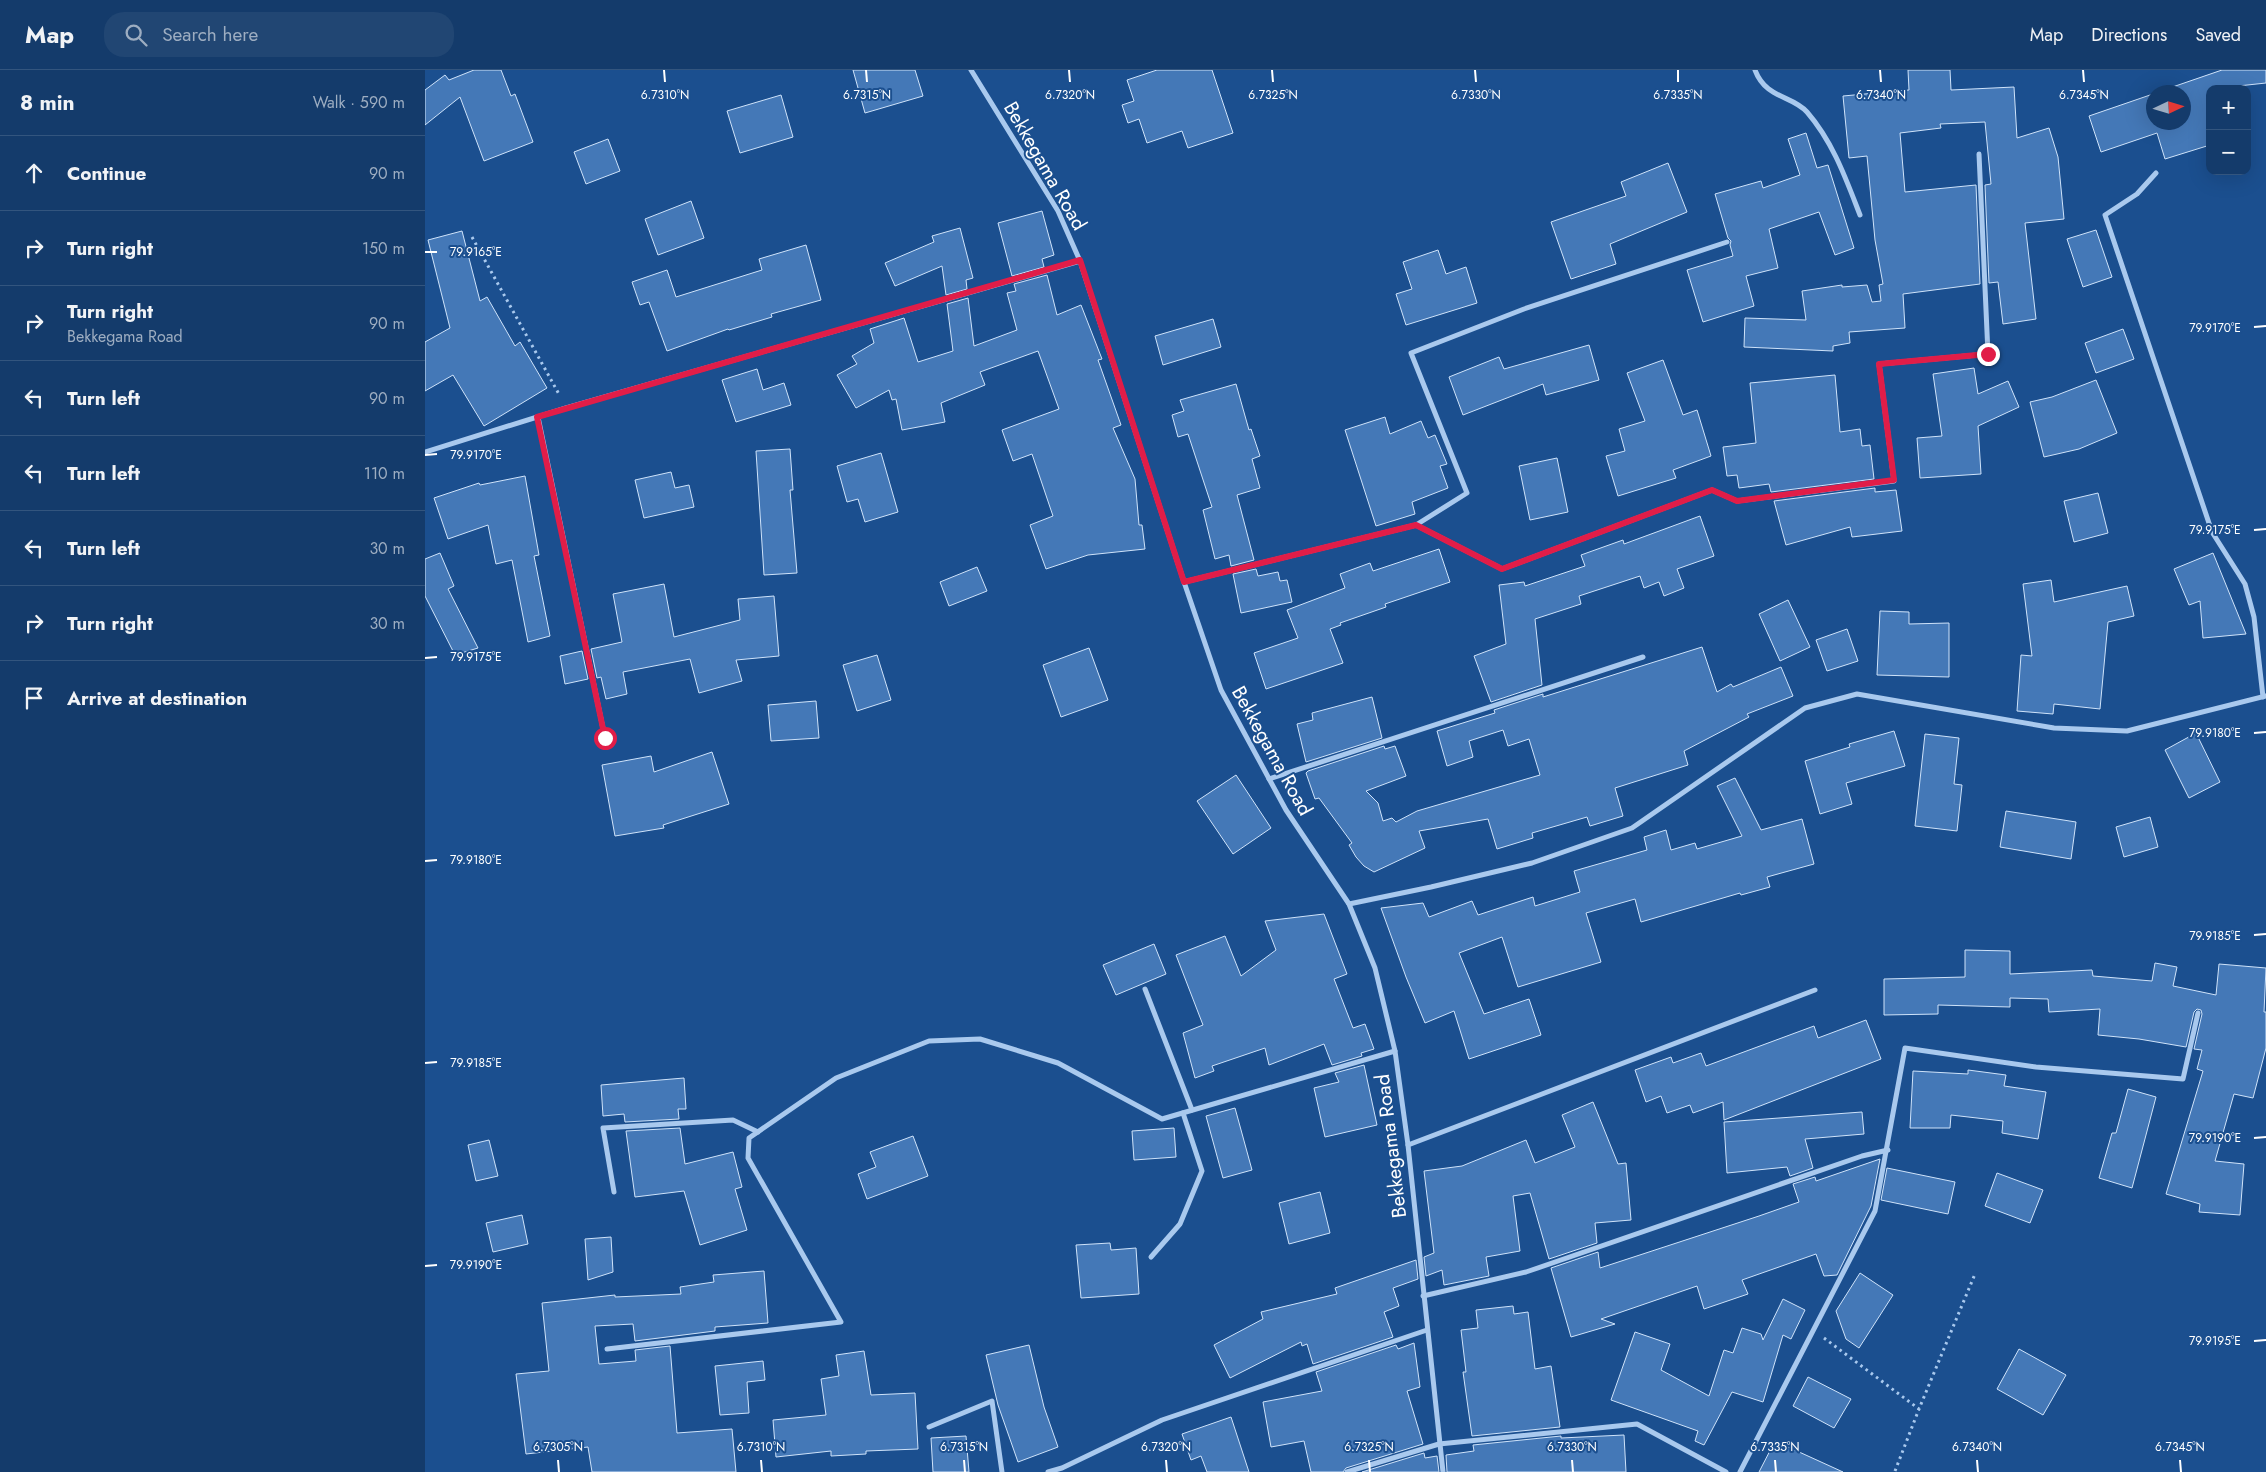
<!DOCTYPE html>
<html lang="en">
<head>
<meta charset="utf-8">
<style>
  :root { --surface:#143b6b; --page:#214673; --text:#f1f3f6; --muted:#9dadc1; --line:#33557e }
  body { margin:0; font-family:Jost,sans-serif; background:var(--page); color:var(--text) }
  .controls { position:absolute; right:15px; top:15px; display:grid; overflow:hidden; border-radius:10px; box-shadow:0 5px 20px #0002 }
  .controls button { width:45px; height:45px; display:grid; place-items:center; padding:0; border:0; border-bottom:1px solid var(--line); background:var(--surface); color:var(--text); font:25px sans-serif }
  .compass { position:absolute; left:1721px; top:15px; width:45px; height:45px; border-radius:50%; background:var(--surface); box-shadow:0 5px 20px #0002; rotate:86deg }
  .stop { position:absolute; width:15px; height:15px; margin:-11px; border:4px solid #e11d48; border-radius:50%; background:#fff }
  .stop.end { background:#e11d48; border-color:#fff; box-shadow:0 1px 5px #0008 }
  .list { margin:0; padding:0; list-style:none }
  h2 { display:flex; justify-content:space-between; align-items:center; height:65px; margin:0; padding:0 20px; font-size:21px }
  h2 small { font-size:16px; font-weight:400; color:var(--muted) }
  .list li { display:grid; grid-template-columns:32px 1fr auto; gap:15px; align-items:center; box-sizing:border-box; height:75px; padding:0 20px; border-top:1px solid var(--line) }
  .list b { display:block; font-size:19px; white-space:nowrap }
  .list p { margin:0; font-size:16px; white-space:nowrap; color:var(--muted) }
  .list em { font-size:16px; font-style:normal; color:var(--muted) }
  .icon { flex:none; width:28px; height:28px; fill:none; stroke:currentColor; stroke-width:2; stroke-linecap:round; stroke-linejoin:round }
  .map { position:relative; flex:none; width:1841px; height:1402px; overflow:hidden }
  header { display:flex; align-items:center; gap:30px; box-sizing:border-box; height:70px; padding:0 25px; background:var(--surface); border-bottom:1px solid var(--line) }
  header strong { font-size:24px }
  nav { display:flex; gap:28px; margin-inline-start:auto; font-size:18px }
  .search { width:350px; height:45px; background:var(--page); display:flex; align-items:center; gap:12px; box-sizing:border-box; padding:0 18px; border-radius:20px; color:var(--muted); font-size:19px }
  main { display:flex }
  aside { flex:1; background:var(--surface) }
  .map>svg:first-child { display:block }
  .building { fill:#4478b7; stroke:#cfe3fa }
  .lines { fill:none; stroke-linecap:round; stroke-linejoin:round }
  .path { stroke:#a9c9ee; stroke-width:3; stroke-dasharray:2.5 4; stroke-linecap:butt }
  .minor { stroke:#a9c9ee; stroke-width:5 }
  .route { stroke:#e11d48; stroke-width:6 }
  .ticks { fill:none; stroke:#fff; stroke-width:2 }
  .labels { text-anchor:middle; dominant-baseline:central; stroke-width:4; stroke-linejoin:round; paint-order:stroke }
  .street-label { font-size:20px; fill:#fff; stroke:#1b4f8f }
  .ticks-label { font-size:12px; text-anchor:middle; fill:#fff; stroke:#1b4f8f; stroke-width:4; stroke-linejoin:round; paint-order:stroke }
</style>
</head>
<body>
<header>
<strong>Map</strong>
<div class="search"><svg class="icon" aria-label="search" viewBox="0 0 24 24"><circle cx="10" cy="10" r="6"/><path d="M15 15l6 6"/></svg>Search here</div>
<nav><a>Map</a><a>Directions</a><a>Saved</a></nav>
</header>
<main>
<aside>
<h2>8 min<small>Walk · 590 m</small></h2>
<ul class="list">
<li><svg class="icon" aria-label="ahead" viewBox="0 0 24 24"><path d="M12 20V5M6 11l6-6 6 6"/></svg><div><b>Continue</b></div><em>90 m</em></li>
<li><svg class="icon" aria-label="right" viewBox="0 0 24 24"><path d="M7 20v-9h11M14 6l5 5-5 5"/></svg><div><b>Turn right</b></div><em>150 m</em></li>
<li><svg class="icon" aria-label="right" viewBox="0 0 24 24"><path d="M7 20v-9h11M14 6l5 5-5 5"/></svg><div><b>Turn right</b><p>Bekkegama Road</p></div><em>90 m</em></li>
<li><svg class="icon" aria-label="left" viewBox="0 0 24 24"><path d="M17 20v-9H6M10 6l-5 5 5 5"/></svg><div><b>Turn left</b></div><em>90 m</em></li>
<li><svg class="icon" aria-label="left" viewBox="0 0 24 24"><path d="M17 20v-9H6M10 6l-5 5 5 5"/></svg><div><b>Turn left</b></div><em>110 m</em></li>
<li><svg class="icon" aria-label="left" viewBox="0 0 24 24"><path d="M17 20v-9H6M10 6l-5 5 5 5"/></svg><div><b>Turn left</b></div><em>30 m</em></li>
<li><svg class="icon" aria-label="right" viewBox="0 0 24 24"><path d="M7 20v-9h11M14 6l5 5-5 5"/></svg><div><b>Turn right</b></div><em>30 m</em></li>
<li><svg class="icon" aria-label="arrive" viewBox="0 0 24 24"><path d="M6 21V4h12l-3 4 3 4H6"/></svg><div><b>Arrive at destination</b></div></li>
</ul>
</aside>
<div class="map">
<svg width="1841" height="1402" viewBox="0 0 1841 1402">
  <rect width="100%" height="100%" fill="#1b4f8f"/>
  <g class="building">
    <path d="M49,0H76L86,26L90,24L108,72L59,91L35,27L0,55V20L20,5L24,10Z"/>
    <path d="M428,0H490L498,26L440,43Z"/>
    <path d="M732,0H787L808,63L763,78L757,61L722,73L714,49L703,53L697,35L709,31L702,10Z"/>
    <path d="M1483,0H1525L1526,20L1589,17L1592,68L1624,58L1633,87L1639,149L1600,153L1611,249L1578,254L1573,212L1564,213L1560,115L1566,114L1560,52L1515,54L1516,58L1475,63L1480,122L1551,115L1555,214L1478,224L1480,258L1424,262L1425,273L1408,276V281L1319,277L1320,248L1381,250L1377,221L1417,215V217L1442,215L1447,232L1456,231L1454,215L1458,214L1450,170L1442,86L1424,88L1418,26L1484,20Z"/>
    <path d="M1797,0H1841V13L1785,19V75L1740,89L1732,63L1676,82L1664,46L1728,24V52H1758V22H1733Z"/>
    <path d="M356,25L368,67L315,83L302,41Z"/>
    <path d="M1381,63L1392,98L1403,95L1429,178L1410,185L1394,142L1344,159L1353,198L1321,206L1329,236L1278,252L1262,200L1308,186L1305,175L1306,171L1303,168L1290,124L1336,111L1338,118L1375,105L1363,69Z"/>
    <path d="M183,69L195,101L161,114L149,82Z"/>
    <path d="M1243,93L1262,142L1185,174L1191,194L1146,209L1126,152L1201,126L1196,112Z"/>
    <path d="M266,131L279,168L233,185L220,149Z"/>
    <path d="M617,141L629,185L617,189L619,197L587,206L573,153Z"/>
    <path d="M535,158L548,208L541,210L542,219L521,225L517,196L470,216L460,193L509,172L507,166Z"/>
    <path d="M1671,160L1687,207L1658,217L1642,169Z"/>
    <path d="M37,161L55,231L62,227L90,276L95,272L122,318L59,356L28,305L0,321V272L25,258L3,170Z"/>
    <path d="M381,175L396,230L346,244L347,247L304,260L303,259L242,281L224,232L215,235L207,212L242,200L251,227L337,200L334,189Z"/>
    <path d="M1013,180L1021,204L1041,197L1052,233L981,255L971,224L987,219L978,192Z"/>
    <path d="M622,205L632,245L656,235L677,289L673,290L696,355L688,358L710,409L714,455H717L720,479L663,485L621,499L605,455L628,446L607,384L588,391L577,360L634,339L613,281L555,302L560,315L516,333L520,352L477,360L471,329L467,330L464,320L431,338L412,305L432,294L427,286L449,273L445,259L479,248L493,292L528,281L522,234L543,228L549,276L592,260L582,223L591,221L589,214Z"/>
    <path d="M788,249L796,277L738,295L730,266Z"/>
    <path d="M1698,259L1709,289L1671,303L1660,273Z"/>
    <path d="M1164,275L1174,310L1121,325L1118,314L1038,345L1024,307L1074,287L1079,299Z"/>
    <path d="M1238,290L1258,345L1272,340L1286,386L1248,400L1251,408L1193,426L1181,386L1200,381L1194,359L1220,351L1202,303Z"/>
    <path d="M1549,298L1553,324L1583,311L1594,337L1553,356L1556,404L1495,408L1492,368L1517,366L1508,304Z"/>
    <path d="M332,299L338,320L359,313L366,335L311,352L297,310Z"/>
    <path d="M1410,305L1415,362L1435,359L1437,376L1445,375L1449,409L1346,422L1344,414L1314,418L1312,405L1302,406L1298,377L1331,373L1325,313Z"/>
    <path d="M1671,310L1692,363L1654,379L1619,387L1605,332L1627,327Z"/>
    <path d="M811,314L824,360L826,359L835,386L827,389L835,418L812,425L829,490L806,496L804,485L790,489L778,440L787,437L763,364L753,367L747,345L759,341L755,330Z"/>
    <path d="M960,347L965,364L996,351L1003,368L1010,365L1022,394L1015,396L1023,418L987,432L990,444L951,456L920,360Z"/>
    <path d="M365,379L368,420H365L372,503L339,505L331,381Z"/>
    <path d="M456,383L473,442L440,452L433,429L422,432L412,396Z"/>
    <path d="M1132,388L1143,442L1105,450L1094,396Z"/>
    <path d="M246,402L250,418L264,415L269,437L219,448L210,410Z"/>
    <path d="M100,406L114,485L109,486L125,566L103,572L87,490L71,494L63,455L23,469L9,428L54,413L55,415Z"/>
    <path d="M1450,418V422L1471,420L1477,461L1427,467L1425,457L1361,475L1349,431Z"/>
    <path d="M1673,423L1683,463L1649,472L1639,431Z"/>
    <path d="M1275,446L1289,486L1252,499L1259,518L1239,526L1234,512L1219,518L1215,506L1154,526L1156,534L1110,549L1117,615L1066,632L1049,586L1081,574L1074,515L1099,512L1100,516L1160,496L1156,485L1198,470L1199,474Z"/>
    <path d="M1014,479L1025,512L960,534L961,537L915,553L916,555L905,559L918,593L841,619L829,583L873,568L862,540L920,518L915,504L945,493L948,501Z"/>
    <path d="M15,483L29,516L23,519L53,578L30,585L0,526V489Z"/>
    <path d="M1788,483L1821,564L1778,568L1775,531L1764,535L1749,499Z"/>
    <path d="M552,497L562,521L524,536L515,512Z"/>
    <path d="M831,499L833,506L853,502L855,511L862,510L867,532L816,543L808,504Z"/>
    <path d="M1626,510L1629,532L1702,516L1709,546L1683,552L1675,639L1629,634L1628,644L1592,641L1596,585L1607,586L1598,514Z"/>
    <path d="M239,514L249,567L315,550L313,529L349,526L354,586L311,590L317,611L274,623L265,589L198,602L202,624L181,629L176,607L172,608L166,579L197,572L188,524Z"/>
    <path d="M1363,530L1385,577L1355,591L1334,544Z"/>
    <path d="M1455,541L1484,542V554L1524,553V607L1452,605Z"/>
    <path d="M1422,559L1433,591L1402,601L1391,570Z"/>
    <path d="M1277,577L1292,622L1306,614L1308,617L1356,597L1368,626L1322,644L1324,647L1259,681L1263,695L1190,718L1198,746L1165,756L1162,747L1107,763L1108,768L1072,779L1063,749L994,761L1000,778L949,802L939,796L931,787L924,775L927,773L894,728L890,729L881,703L883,701L959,676L960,679L970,676L981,706L941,721L953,733L958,751L967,748L971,752L992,741L1115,705L1104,669L1083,676L1078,660L1044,671L1048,687L1022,696L1012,661L1070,643L1069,640L1118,624V627Z"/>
    <path d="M664,578L683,630L636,647L618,595Z"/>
    <path d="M157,581L163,609L140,614L135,586Z"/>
    <path d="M452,585L466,630L432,641L418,595Z"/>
    <path d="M947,627L957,668L881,692L872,654L888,650L887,643Z"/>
    <path d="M391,631L394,668L346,671L343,635Z"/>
    <path d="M1469,661L1480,696L1421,713L1427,734L1395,744L1380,691L1425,677L1424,674Z"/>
    <path d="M1771,663L1795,712L1764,728L1740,680Z"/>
    <path d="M1500,664L1534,668L1529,714L1537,715L1532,761L1490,756Z"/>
    <path d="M287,682L304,734L238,755L239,758L190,766L177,695L226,686L229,702Z"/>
    <path d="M811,705L846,758L808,784L772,731Z"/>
    <path d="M1310,708L1336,760L1377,749L1389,794L1342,807L1345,817L1316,825L1315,823L1216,852L1210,829L1161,843L1176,892L1093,917L1077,867L1034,883L1059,944L1104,929L1116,965L1044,989L1029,941L1000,953L981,907L956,838L998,833L1004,847L1047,831L1053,845L1108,827L1110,836L1155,822L1149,801L1222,780L1219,767L1241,760L1246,780L1270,773L1272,779L1317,766L1292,716Z"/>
    <path d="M1581,741L1651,752L1646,789L1575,777Z"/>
    <path d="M1725,747L1733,777L1699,787L1691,757Z"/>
    <path d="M899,844L922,904L909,909L928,958L940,954L949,979L936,983L937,986L907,995L899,974L844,995L840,978L787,996L789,1001L770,1008L758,963L778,955L751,885L800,866L816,906L851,880L840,851Z"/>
    <path d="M729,874L741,904L691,925L678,895Z"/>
    <path d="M1540,880L1585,881V904L1667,900L1668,906L1727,911L1730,893L1752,897L1748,916L1791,925L1794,894L1841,898L1839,942H1841V978L1828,1028L1809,1024L1790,1091L1819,1094L1815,1145L1774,1142L1775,1134L1741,1124L1778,1001L1772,999L1777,980L1769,979L1777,944L1776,940L1772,939L1769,942L1761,977L1714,969L1673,965L1675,939L1624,942L1623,929L1585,928V937L1513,935V944L1459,945V909L1540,907Z"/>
    <path d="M1441,950L1456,989L1299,1050L1298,1032L1268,1043L1265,1035L1242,1043L1236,1026L1221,1032L1210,1000L1246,987L1248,993L1276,983L1281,996L1389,956L1393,968Z"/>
    <path d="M939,995L952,1055L900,1067L889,1018L914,1012L910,1003Z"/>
    <path d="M1543,1000L1581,1005L1579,1016L1621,1022L1613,1069L1577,1063L1578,1051L1526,1045L1525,1058H1485L1488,1001L1543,1004Z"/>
    <path d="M259,1008L261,1039H253L254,1049L200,1052L199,1044L178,1046L176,1015Z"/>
    <path d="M1703,1019L1731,1027L1707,1118L1674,1108L1687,1063H1691Z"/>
    <path d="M1168,1032L1193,1094L1201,1093L1206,1150L1170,1153L1172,1173L1124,1189L1105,1123L1088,1126L1095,1181L1061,1187L1064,1206L1019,1215L1017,1200L1001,1206L999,1187L1009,1183L999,1101L1037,1096L1101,1070L1110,1093L1150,1077L1137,1045Z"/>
    <path d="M810,1038L827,1100L798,1108L781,1046Z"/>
    <path d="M1437,1042L1439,1064L1380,1069L1388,1098L1365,1106L1362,1097L1302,1103L1299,1052Z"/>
    <path d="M255,1058L260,1094L308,1082L317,1117L310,1119L322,1160L275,1175L259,1121L210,1127L201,1061Z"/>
    <path d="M749,1058L751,1087L709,1090L707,1061Z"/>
    <path d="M488,1066L503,1106L442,1129L433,1104L451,1097L445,1082Z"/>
    <path d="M64,1070L73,1106L51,1111L43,1075Z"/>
    <path d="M1455,1089L1446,1136L1412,1205L1399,1206L1391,1184L1317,1210L1323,1224L1279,1239L1272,1216L1176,1249L1190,1254L1146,1267L1126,1198L1173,1182L1175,1198L1334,1146L1374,1132L1368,1114L1390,1107L1391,1111Z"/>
    <path d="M1462,1098L1530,1112L1523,1144L1456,1130Z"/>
    <path d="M1572,1103L1618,1120L1605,1153L1560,1136Z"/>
    <path d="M895,1122L905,1163L864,1174L854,1133Z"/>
    <path d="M97,1145L103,1174L68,1182L61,1153Z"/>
    <path d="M186,1167L188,1202L163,1210L160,1169Z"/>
    <path d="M685,1173L686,1180L711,1178L714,1224L656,1228L651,1175Z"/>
    <path d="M991,1190L993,1209L968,1218L974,1236L959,1242L968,1267L888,1294L882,1274L877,1276L876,1272L805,1308L789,1275L838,1249L836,1242L912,1224L910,1218Z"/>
    <path d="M339,1201L343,1253L290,1257V1261L210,1271L208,1254L170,1256L174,1294L211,1291L210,1280L245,1276L252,1363L307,1359L311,1402H167L163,1377L101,1384L91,1304L124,1301L117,1233L190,1225V1227L256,1224L255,1217L289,1212L288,1205Z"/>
    <path d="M1435,1203L1468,1225L1434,1278L1421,1269L1411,1241Z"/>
    <path d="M1358,1229L1380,1240L1366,1269L1358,1265L1338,1332L1307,1322L1279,1375L1270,1371L1273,1361L1186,1330L1210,1262L1245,1274L1236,1300L1284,1326L1299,1280L1308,1283L1317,1258L1336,1264L1338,1270Z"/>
    <path d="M1088,1236L1089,1244L1103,1242L1110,1299L1126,1296L1135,1357L1047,1366L1038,1302H1041L1036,1260L1053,1258L1051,1240Z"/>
    <path d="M989,1273L995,1317L982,1321L998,1374L921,1398L918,1402H886L879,1371L846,1377L838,1332L897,1321L891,1302L971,1275L973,1279Z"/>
    <path d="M604,1275L619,1337L633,1377L593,1392L573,1335L561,1285Z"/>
    <path d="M1594,1279L1641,1305L1618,1345L1572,1319Z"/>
    <path d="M439,1281L446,1325L490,1323L493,1379L441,1381V1384L406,1386V1381L351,1387L348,1350L401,1345L396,1309L414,1306L411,1285Z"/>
    <path d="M338,1291L340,1310L322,1312L324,1343L295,1345L290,1296Z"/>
    <path d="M1383,1307L1426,1329L1409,1358L1368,1336Z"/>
    <path d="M806,1347L824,1402H782L776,1386L766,1390L757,1364Z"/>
    <path d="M1199,1365L1201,1402H1022L1021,1385L1049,1381L1048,1375L1136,1366V1368Z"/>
    <path d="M541,1366L544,1402H508L506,1368Z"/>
    <path d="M1350,1371L1418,1402H1334Z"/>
    <path d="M999,1383L1000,1388L1012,1386L1014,1402H937Z"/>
  </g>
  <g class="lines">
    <g class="path">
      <path d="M47,167L135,326"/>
      <path d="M1399,1268L1494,1339L1550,1204"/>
      <path d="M1470,1401L1494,1339"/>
    </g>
    <g class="minor">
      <path d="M546,0L633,141L655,191L759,512L796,620L861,740L924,834L950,898L970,981L983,1075L1018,1402"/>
      <path d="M1330,0C1341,29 1367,25 1382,42C1408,72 1421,109 1435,145"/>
      <path d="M1731,103L1712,124L1680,145L1787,462L1820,514L1829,547L1838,627"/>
      <path d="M113,347L180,668"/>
      <path d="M0,382L141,338L655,191"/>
      <path d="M991,455L1042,423L986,283L1099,239L1302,172"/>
      <path d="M759,512L991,455L1077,499L1287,420L1312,431L1469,411L1454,294L1563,284L1554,84"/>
      <path d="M844,709L1218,587"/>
      <path d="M924,834L1006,817L1107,793L1207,758L1380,638L1432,624L1629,658L1702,661L1841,626"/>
      <path d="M720,919L767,1040"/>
      <path d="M983,1075L1390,920"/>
      <path d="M189,1122L178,1058L308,1050L333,1062"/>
      <path d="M726,1187L755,1154L777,1101L758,1043"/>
      <path d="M998,1226L1101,1202L1437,1086L1463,1080"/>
      <path d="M182,1279L416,1252L323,1088L324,1068L411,1008L504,971L555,969L633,993L737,1049L970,981"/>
      <path d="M504,1357L567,1331L577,1402"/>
      <path d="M623,1402L637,1398L737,1350L1002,1260"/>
      <path d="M922,1402L1014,1374L1212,1354L1301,1402"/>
      <path d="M1315,1402L1450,1141L1480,978L1611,997L1758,1009L1773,943"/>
    </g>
  </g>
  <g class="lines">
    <path class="route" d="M180,668L112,347L655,190L759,512L991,455L1077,499L1287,420L1312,431L1469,410L1454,294L1563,284"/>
  </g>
  <path class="ticks" d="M239,0L240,12M441,0L442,12M644,0L645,12M847,0L848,12M1050,0L1051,12M1253,0V12M1455,0L1456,12M1658,0L1659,12M0,182H12M1829,257L1841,256M0,385L12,384M1829,460L1841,459M0,588L12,587M1829,663L1841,662M0,791L12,790M1829,865L1841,864M0,993L12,992M1829,1068L1841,1067M0,1196L12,1195M1829,1271L1841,1270M133,1390L134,1402M336,1390L337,1402M539,1390L540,1402M741,1390L742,1402M944,1390L945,1402M1147,1390L1148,1402M1350,1390L1351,1402M1552,1390L1553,1402M1755,1390L1756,1402"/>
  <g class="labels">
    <g class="street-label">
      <text transform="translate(620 96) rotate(60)">Bekkegama Road</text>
      <text transform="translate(847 681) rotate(61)">Bekkegama Road</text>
      <text transform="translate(966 1076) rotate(-97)">Bekkegama Road</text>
    </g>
  </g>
  <g class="ticks-label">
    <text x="240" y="29">6.7310°N</text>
    <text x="442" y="29">6.7315°N</text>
    <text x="645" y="29">6.7320°N</text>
    <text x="848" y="29">6.7325°N</text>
    <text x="1051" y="29">6.7330°N</text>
    <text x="1253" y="29">6.7335°N</text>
    <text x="1456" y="29">6.7340°N</text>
    <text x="1659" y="29">6.7345°N</text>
    <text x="51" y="186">79.9165°E</text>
    <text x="1790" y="262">79.9170°E</text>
    <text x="51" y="389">79.9170°E</text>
    <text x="1790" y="464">79.9175°E</text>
    <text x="51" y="591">79.9175°E</text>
    <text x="1790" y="667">79.9180°E</text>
    <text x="51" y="794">79.9180°E</text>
    <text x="1790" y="870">79.9185°E</text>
    <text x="51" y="997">79.9185°E</text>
    <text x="1790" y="1072">79.9190°E</text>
    <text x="51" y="1199">79.9190°E</text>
    <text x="1790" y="1275">79.9195°E</text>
    <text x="133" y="1381">6.7305°N</text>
    <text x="336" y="1381">6.7310°N</text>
    <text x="539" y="1381">6.7315°N</text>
    <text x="741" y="1381">6.7320°N</text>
    <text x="944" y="1381">6.7325°N</text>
    <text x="1147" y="1381">6.7330°N</text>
    <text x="1350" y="1381">6.7335°N</text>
    <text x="1552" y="1381">6.7340°N</text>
    <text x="1755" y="1381">6.7345°N</text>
  </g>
</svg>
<div class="controls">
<button>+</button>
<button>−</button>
</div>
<svg class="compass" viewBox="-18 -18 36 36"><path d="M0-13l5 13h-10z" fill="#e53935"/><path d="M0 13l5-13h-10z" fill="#9dadc1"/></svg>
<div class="stop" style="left:180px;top:668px"></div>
<div class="stop end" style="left:1563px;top:284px"></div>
</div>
</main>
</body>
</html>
